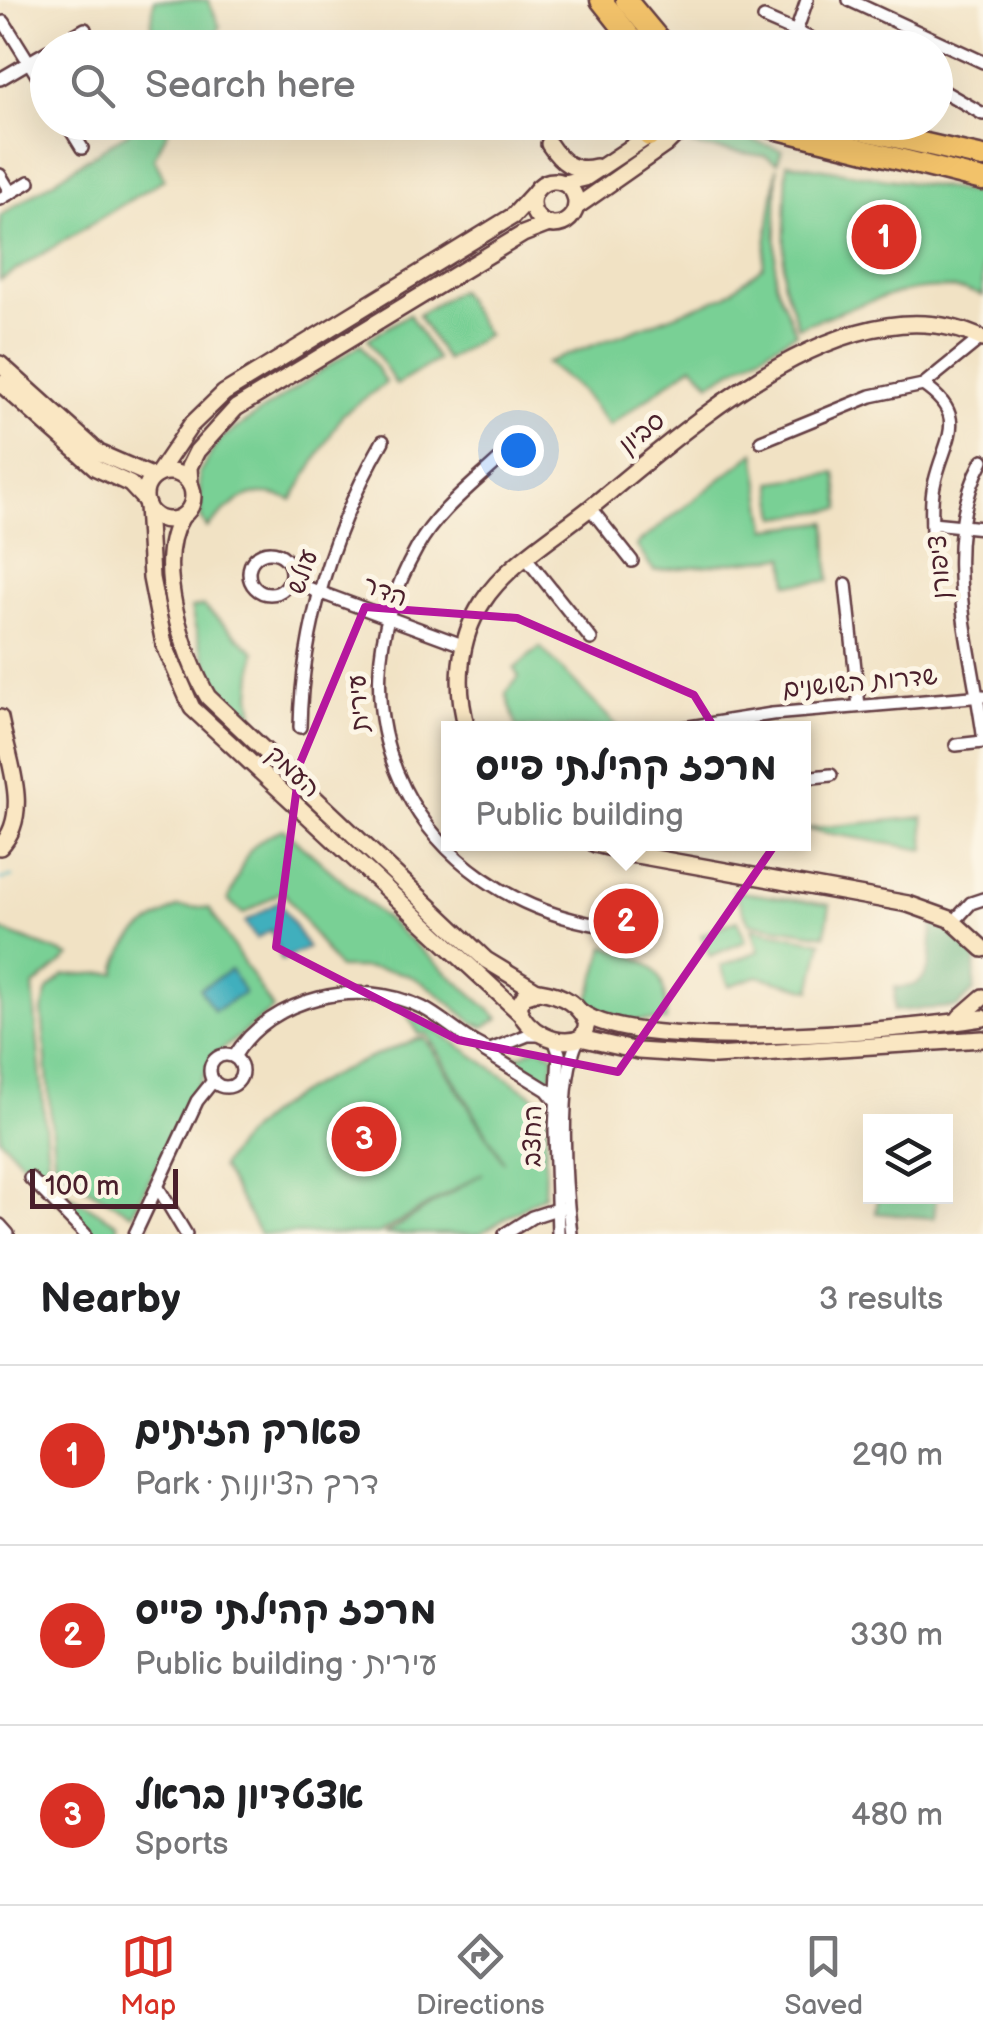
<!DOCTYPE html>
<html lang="en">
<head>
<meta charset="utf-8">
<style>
  :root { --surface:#fff; --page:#f6f6f6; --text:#202124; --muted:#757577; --line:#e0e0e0; --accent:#d93025 }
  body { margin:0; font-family:"Balsamiq Sans","Playpen Sans Hebrew",sans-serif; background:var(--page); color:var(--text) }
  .controls { position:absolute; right:30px; bottom:30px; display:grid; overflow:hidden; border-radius:0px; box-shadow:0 10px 40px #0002 }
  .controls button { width:90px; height:90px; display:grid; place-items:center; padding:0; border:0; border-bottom:2px solid var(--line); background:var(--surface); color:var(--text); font:50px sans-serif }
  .scale { position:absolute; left:30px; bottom:25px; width:148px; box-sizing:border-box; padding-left:10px; border:5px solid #4a1f2b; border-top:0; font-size:28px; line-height:35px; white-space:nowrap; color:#4a1f2b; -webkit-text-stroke:8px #fcf5e5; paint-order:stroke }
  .you { position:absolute; left:518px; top:450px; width:35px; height:35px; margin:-25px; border:8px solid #fff; border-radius:50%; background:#1a73e8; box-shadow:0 0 0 15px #1a73e833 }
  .badge { display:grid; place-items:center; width:65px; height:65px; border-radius:50%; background:var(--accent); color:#fff; font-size:32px; font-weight:700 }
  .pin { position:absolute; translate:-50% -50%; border:5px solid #fff; box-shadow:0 2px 10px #0006 }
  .popup { position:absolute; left:441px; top:721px; width:370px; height:130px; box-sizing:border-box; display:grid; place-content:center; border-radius:0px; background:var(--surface); filter:drop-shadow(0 2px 8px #0005); font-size:32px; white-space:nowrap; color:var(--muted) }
  .popup b { font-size:38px; color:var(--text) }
  .popup::after { content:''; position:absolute; left:50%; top:100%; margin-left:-20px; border:20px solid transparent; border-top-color:var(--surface) }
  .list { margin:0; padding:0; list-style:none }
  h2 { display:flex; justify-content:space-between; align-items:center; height:130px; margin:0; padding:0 40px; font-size:42px }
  h2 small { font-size:32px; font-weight:400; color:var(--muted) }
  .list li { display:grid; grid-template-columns:65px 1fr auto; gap:30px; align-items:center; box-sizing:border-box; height:180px; padding:0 40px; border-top:2px solid var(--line) }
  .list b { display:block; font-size:38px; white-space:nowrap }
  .list p { margin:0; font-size:32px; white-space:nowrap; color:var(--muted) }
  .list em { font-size:32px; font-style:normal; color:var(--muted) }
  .icon { flex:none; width:55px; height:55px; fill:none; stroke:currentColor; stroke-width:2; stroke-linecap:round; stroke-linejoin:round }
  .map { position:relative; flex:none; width:983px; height:1234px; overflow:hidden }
  .search { position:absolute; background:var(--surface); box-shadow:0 10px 40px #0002; left:30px; right:30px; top:30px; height:110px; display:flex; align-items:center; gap:25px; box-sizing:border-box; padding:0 35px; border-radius:55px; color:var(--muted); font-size:38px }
  .sheet { height:670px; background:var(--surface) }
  nav { display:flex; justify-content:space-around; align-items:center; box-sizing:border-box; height:140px; border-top:2px solid var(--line); background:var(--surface); font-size:28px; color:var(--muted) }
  nav a { display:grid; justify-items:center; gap:5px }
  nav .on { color:var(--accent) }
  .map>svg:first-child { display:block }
  .green { fill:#79d095; stroke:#627860; stroke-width:2.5 }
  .forest { fill:#62b27e; stroke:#566854; stroke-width:2.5 }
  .water { fill:#40afbd; stroke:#456774; stroke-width:2.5 }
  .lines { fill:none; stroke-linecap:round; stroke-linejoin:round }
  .stream { stroke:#40afbd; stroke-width:2.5 }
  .street-casing { stroke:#633c42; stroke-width:16 }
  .secondary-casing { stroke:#633c42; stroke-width:20 }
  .highway-casing { stroke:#633c42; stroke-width:25 }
  .street { stroke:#fff; stroke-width:11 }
  .secondary { stroke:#fae7c3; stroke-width:15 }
  .highway { stroke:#f2c26a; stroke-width:20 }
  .marked { fill:none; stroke:#b5179e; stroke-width:8; stroke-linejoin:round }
  .labels { text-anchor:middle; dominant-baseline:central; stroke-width:10; stroke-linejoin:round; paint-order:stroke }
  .street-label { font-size:25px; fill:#4a1f2b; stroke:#fcf5e5 }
</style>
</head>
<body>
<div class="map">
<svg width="983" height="1234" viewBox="0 0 983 1234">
  <rect width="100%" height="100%" fill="#fcf5e5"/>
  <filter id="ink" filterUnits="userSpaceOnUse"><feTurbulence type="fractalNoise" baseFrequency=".01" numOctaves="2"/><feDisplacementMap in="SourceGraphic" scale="20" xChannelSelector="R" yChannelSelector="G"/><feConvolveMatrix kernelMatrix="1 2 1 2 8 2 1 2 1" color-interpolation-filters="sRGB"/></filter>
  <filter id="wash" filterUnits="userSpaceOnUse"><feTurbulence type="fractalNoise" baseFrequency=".0048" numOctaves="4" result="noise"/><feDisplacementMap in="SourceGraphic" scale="40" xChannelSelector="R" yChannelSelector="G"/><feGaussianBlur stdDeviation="2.25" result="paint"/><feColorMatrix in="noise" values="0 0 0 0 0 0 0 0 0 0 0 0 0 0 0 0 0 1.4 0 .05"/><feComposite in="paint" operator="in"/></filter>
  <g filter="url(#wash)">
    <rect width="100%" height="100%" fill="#f1e2c4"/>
    <g class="green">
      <path d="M154,0H208L220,27L210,47H149Z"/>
      <path d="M126,123H172L154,158L164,179L0,280V216L130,131Z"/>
      <path d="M711,127L782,150L777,163L765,156L692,146Z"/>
      <path d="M787,163L983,194V296C927,272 853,308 798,327L783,281Z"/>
      <path d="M777,167L775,282L796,333L710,383L693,365L609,426L581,391L546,363L725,296L763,266Z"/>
      <path d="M459,290L487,335L446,360L418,315Z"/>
      <path d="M409,314L437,360L396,385L368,339Z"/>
      <path d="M361,344L386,383L343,414L292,500C250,485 238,498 207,528L201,518L199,473L219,440Z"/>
      <path d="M755,452L767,529L827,522L829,581L788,584L785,557L654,571L636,545Z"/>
      <path d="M836,473L841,509L777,517L772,482Z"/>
      <path d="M203,606L255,652L251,694L256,729C217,694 200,659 191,608Z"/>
      <path d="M540,647L617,726L615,728H517L506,693L519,677L514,669Z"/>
      <path d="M923,817L925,850L804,829Z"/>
      <path d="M283,829L499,1018L484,1027L474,1023C415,976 416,967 338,968L283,891L243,914L228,900C246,863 239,846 283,829Z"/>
      <path d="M734,891L830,905L825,935L749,923Z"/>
      <path d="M178,907L209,908L273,1009L214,1056L132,1214L55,1170L42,1011L48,990L64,975L116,973C122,937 148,924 178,907Z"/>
      <path d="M737,920L746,941L710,956L701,935Z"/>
      <path d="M752,928L822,942L811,990L757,976L729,986L721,966L759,951Z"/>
      <path d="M0,930L70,956L33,987L50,1183L118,1224L117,1234H89L0,1138Z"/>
      <path d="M605,946C654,963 666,967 666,1021L623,1020L588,1003Z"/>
      <path d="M403,1008L547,1105L544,1195L479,1234H385L483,1173L378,1234H260L221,1167C263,1098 345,1068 417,1039L425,1038L504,1162L427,1034H419Z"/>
      <path d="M538,1047L554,1055L551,1081L501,1055L520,1056Z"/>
      <path d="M878,1197H936L934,1218L876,1213Z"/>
    </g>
    <path class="forest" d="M933,919L954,932L976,956L974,991L957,1007L894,1011L895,987C939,990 929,949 933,919Z"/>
    <g class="water">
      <path d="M279,901L308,948L282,960L271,930L256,939L245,922Z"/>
      <path d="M231,970L244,993L214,1011L200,989Z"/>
    </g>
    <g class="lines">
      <path class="stream" d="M0,880L12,877"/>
    </g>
  </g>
  <g filter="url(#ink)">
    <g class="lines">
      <defs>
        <g id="street">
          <path d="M849,0L983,62"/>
          <path d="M764,18L833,48"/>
          <path d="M4,22L48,93"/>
          <path d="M796,32L807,0"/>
          <path d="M53,48L85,29"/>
          <path d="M0,79L48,51"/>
          <path d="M936,87L983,114"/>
          <path d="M66,122L82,148"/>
          <path d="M0,175L11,193"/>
          <path d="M0,199L29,182"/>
          <path d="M923,385L981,338"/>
          <path d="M761,441L871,396L923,385C970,417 945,438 935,481C930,499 932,518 932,536"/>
          <path d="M500,459C471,486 436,513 417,548C322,716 416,896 604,926"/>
          <path d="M983,460C937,543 971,645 983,734"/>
          <path d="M590,508L632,561"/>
          <path d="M932,523L983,528"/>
          <circle cx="270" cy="573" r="21"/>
          <path d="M527,559L591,639"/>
          <path d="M289,581L465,646"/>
          <path d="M846,584L859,706"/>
          <path d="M300,727C302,627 333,528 383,441"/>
          <path d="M683,728L772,714L983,696"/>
          <path d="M956,745L983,742"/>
          <path d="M804,778L831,775"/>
          <path d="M960,915L971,903L983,899"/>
          <path d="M554,1039L559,1053L555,1130L558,1234"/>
          <path d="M482,1050L547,1090L556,1101"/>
          <circle cx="226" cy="1071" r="16"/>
          <path d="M234,1057C270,996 361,977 423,1008C446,1020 465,1041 490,1050L528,1035H545"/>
          <path d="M30,1178L85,1234"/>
          <path d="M159,1189L186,1234"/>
          <path d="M0,1225L8,1234"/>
          <path d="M135,1234L197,1101L213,1081"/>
          <path d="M505,1234L532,1217L560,1208"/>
          <path d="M571,1234C565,1185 557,1083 578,1040"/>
        </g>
        <g id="secondary">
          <path d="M549,144C561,162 573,173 596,167"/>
          <circle cx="554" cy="203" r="22"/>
          <path d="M564,183L585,178L656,131"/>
          <path d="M576,207L666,144L688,122"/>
          <path d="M0,364L99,453L154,477"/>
          <path d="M0,383L96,468L130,484L145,500"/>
          <circle cx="169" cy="496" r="24"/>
          <path d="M157,475L191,425L224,393L513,216L534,193"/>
          <path d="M190,484L189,467L197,451L236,408L523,234L549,224"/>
          <path d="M147,505L151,578L164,644L192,708L519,1012"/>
          <path d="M181,518C153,562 183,655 208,697L486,960L537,991"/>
          <path d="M0,718C7,758 33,813 0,847"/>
          <path d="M467,728C455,687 458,640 482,603C506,565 555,536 590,508C685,431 851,274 983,339"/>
          <path d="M595,844L624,851"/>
          <path d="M620,844L628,854L637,855L649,844"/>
          <path d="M637,855L908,904L950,919L983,949"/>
          <path d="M539,991C560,994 579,1003 587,1024L583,1037C559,1049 524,1031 518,1006L524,996Z"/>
          <path d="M581,1012C640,1055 905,1030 983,1018"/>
          <path d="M960,1017L983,997"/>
          <path d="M580,1038L638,1051L715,1056L983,1039"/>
        </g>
        <g id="highway">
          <path d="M601,0L639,48"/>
          <path d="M626,0L666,48"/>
          <path d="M750,122L983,180"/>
          <path d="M829,122L983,157"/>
          <path d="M681,131L696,122"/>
          <path d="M649,136L661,122"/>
        </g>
      </defs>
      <use href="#street" class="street-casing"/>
      <use href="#secondary" class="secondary-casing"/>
      <use href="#highway" class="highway-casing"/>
      <use href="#street" class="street"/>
      <use href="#secondary" class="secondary"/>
      <use href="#highway" class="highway"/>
    </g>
  </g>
  <path class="marked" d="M365,607L517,618L694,695L781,836L618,1072L458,1040L276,947L300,763Z"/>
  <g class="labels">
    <g class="street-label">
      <text transform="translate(642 433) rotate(-39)">סביון</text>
      <text transform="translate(940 567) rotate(-94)">ציפורן</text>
      <text transform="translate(303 572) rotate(-71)">עולש</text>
      <text transform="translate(385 592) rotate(20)">הדר</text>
      <text transform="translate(860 683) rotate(-5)">שדרות השושנים</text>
      <text transform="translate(359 703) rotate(-94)">עירית</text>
      <text transform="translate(293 772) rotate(43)">העמק</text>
      <text transform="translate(533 1136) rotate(-89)">החצב</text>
    </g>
  </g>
</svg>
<div class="controls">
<button><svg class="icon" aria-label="layers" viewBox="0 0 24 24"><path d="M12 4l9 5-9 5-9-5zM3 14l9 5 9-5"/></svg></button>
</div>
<div class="scale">100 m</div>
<div class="you"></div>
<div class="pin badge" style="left:884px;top:237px">1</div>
<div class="pin badge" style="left:626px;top:921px">2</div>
<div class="popup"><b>מרכז קהילתי פייס</b>Public building</div>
<div class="pin badge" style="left:364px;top:1139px">3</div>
<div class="search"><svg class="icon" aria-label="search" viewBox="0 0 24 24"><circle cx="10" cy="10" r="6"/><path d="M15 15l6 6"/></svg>Search here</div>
</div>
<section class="sheet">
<h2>Nearby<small>3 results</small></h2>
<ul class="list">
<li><span class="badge">1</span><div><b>פארק הזיתים</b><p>Park · דרך הציונות</p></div><em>290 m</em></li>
<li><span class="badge">2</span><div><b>מרכז קהילתי פייס</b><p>Public building · עירית</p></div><em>330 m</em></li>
<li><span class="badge">3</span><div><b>אצטדיון בראל</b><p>Sports</p></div><em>480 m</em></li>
</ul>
</section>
<nav>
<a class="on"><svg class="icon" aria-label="map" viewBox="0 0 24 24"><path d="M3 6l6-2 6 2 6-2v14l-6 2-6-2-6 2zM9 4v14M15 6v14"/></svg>Map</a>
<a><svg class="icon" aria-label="directions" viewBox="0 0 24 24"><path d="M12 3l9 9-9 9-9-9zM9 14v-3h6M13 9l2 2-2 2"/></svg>Directions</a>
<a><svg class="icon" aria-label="saved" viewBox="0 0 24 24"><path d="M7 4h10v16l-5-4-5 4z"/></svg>Saved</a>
</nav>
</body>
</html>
